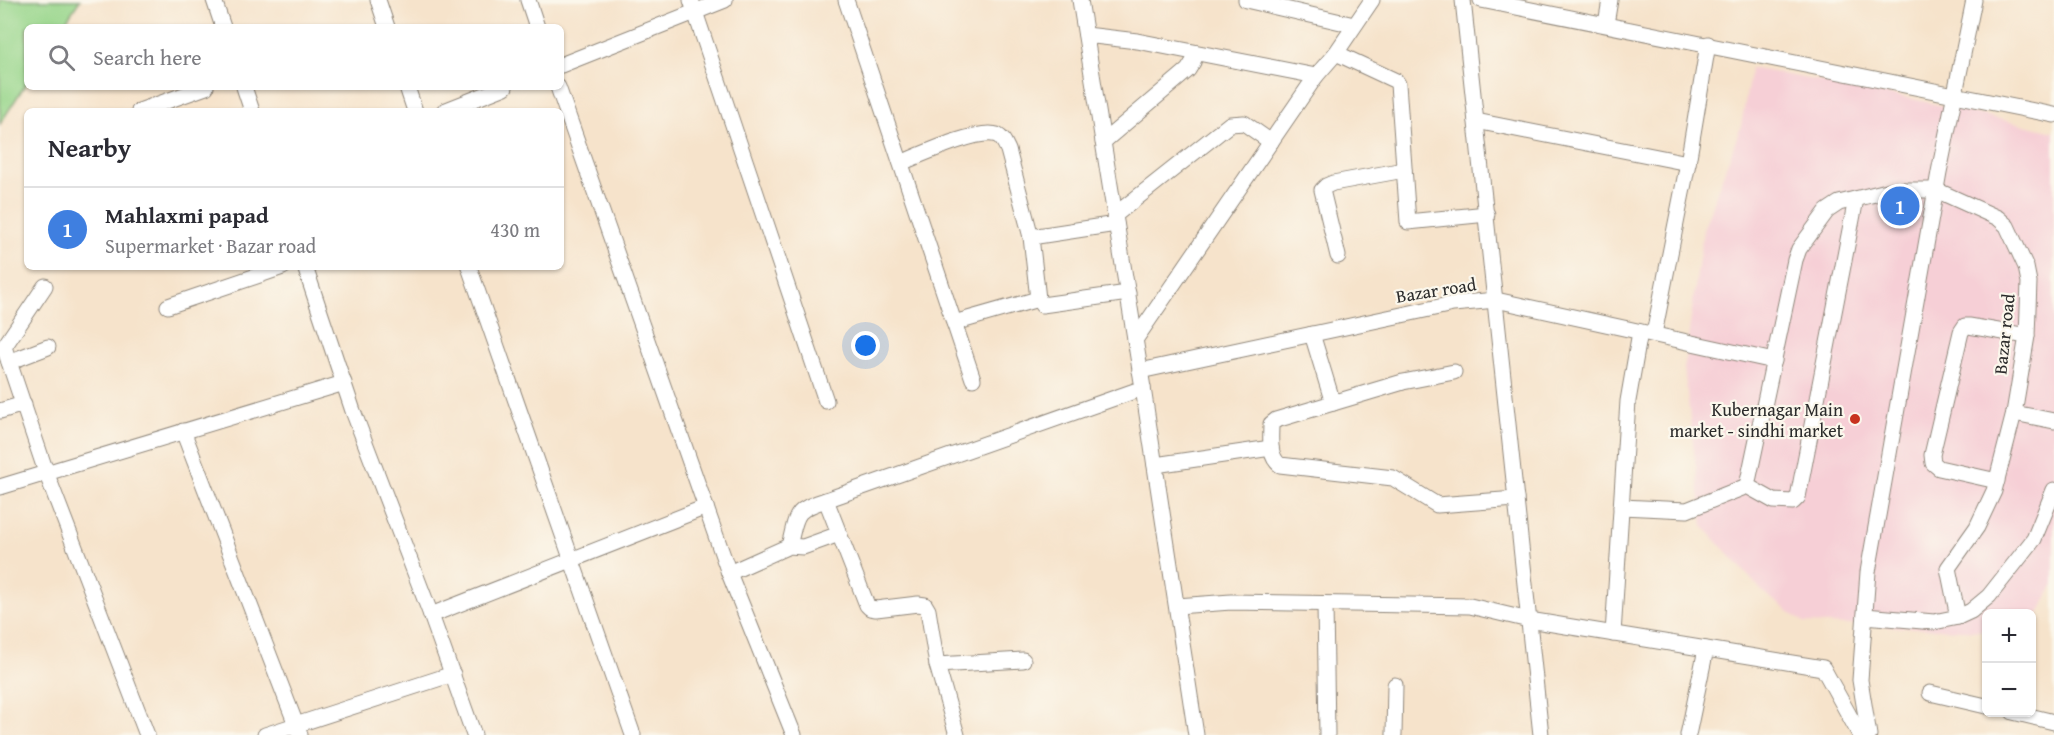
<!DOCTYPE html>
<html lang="en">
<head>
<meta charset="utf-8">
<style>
  :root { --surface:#fff; --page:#f2f2f3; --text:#2b2b33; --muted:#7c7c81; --line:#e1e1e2; --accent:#0b8043 }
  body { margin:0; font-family:"Gentium Book Plus",serif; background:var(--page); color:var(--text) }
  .controls { position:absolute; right:18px; bottom:18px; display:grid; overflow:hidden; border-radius:9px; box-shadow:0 2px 4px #0004 }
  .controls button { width:54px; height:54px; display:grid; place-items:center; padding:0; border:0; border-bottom:2px solid var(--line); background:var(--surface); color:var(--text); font:30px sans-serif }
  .you { position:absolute; left:866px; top:346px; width:21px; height:21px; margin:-15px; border:4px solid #fff; border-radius:50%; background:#1a73e8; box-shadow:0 0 0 9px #1a73e833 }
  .badge { display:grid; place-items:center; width:39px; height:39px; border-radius:50%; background:var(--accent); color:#fff; font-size:20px; font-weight:700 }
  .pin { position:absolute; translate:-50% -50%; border:3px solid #fff; box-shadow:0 2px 6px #0006 }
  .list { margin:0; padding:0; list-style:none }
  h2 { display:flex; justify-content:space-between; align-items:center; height:78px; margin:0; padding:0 24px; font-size:26px }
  h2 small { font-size:20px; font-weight:400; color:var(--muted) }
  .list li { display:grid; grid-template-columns:39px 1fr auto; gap:18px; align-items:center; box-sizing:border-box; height:84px; padding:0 24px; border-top:2px solid var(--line) }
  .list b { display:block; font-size:22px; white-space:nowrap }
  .list p { margin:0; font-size:20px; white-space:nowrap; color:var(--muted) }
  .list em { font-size:20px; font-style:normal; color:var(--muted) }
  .icon { flex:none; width:33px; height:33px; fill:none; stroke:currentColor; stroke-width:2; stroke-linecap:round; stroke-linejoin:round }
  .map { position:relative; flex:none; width:2054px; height:735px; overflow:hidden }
  .search { position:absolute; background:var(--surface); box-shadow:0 2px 4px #0004; left:24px; top:24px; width:540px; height:66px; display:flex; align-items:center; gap:15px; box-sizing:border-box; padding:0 21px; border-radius:9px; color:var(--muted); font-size:22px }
  .panel { position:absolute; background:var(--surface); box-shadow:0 2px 4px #0004; left:24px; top:108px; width:540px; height:162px; border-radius:9px }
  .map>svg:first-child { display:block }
  .built { fill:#f6cfd6 }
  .green { fill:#98d68b; stroke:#62805b; stroke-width:1.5 }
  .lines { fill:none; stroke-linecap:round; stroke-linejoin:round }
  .street-casing { stroke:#90877b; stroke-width:17 }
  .street { stroke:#fff; stroke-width:15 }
  .poi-dot { fill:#c8321e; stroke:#fbf7ec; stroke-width:2 }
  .labels { text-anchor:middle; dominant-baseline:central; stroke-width:4.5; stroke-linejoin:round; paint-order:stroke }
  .street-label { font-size:18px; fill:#2b2b2b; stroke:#fbf7ec }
  .poi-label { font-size:18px; fill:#2b2b2b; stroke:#fbf7ec; text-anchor:end }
</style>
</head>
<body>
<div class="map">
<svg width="2054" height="735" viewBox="0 0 2054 735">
  <rect width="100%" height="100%" fill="#fbf7ec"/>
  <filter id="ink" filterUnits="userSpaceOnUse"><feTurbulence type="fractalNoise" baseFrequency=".0167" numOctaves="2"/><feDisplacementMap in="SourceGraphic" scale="12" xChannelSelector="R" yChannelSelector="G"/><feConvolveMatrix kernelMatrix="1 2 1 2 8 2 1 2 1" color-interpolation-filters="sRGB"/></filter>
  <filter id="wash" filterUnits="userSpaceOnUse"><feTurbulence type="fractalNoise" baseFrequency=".008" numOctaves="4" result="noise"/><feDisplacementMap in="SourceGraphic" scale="24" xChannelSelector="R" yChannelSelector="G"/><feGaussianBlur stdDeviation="1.35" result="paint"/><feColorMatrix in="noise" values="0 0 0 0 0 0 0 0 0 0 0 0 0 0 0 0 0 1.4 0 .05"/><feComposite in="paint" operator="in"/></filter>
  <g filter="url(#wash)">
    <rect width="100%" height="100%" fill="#f6e3cb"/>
    <path class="built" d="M1751,68L1913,99L2054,132V584L2032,627V614H1986V631L1804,623L1763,592L1703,526L1684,368L1703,230L1741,126Z"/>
    <path class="green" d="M0,0H80L62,27H27V82L0,124Z"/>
  </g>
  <g filter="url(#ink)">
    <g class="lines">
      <defs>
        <g id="street">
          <path d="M214,0L223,27"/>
          <path d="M378,0L387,27"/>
          <path d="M528,0L537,27"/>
          <path d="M691,0L826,401"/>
          <path d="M846,0L973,379"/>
          <path d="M1080,0L1143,388L1196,735"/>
          <path d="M1246,0L1354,25"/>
          <path d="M1463,0L1541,735"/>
          <path d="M1481,0L2054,115"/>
          <path d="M1606,24L1610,0"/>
          <path d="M1086,35L1137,41L1316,76L1135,340"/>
          <path d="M1336,53L1396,81L1398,84L1408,222L1487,214"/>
          <path d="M561,65L725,0"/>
          <path d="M1316,76L1336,53L1372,0"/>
          <path d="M244,87L252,111"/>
          <path d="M407,87L415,111"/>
          <path d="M558,87L729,573L794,735"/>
          <path d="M139,111L206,87"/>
          <path d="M444,111L505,87"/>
          <path d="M1476,121L1688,163"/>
          <path d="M1103,142L1188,70L1193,62L1196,53"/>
          <path d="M901,163C920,155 979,128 997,135C1003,138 1005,144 1008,150L1031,237L1116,224"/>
          <path d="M1115,215L1230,124L1244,123L1271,142"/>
          <path d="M1031,237L1038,299L1042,305L1128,293"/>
          <path d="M1338,256L1322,190L1326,186L1333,183L1404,170"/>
          <path d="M305,267L353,411L431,615L474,735"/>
          <path d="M469,267L633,735"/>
          <path d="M45,286L4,347L46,472L147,735"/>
          <path d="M168,306L283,267"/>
          <path d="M954,323L1038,299"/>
          <path d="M1312,334L1333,403"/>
          <path d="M1654,334L1688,163L1708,44"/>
          <path d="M9,362L48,347"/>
          <path d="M1140,371L1453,304L1496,300L1774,361"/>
          <path d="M1454,372L1403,382L1276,420L1271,424C1271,438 1268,456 1280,465L1393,478L1437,505L1516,499"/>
          <path d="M0,411L24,404"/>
          <path d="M2014,413L2054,421"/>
          <path d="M183,431L300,735"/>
          <path d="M1155,465L1271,448"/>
          <path d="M1997,481L1939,468L1933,463L1932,455L1961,332L1965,326H1969L2027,336"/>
          <path d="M1747,486L1795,260L1799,249L1827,211L1839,203L1891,190H1936L1998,218L2007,226L2026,267L2029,282L2027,336L2014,413L1994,491L1977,527L1948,568L1958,617"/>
          <path d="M1747,486L1774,501L1793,502L1798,497L1856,199"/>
          <path d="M0,487L344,383"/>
          <path d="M1621,507L1687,510L1747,486"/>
          <path d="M789,546C797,515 793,510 826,500"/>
          <path d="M729,573L789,546L803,547L839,534"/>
          <path d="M1325,605L1327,735"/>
          <path d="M1177,606L1231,602L1470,606L1529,620L1823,668L1860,735"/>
          <path d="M431,615L706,507"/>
          <path d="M1865,616L1934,622L1958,617L1971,611L1989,596L2034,539L2054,490"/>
          <path d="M1613,634L1628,401L1640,332"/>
          <path d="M937,665L928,610L925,605L918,604L876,609L870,608L867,605L826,500L1143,388"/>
          <path d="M1930,693L1986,706"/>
          <path d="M2013,712L2054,722"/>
          <path d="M265,735L453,674"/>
          <path d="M957,735L937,665L1023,660"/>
          <path d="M1394,735L1395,685"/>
          <path d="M1688,735L1706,649"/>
          <path d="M1869,735L1860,680L1868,572L1939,172L1974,0"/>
        </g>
      </defs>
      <use href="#street" class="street-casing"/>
      <use href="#street" class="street"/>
    </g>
  </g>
  <circle class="poi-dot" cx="1855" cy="419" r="6"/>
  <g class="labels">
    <g class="street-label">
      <text transform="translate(1436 290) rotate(-9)">Bazar road</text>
      <text transform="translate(2004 334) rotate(-84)">Bazar road</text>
    </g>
    <g class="poi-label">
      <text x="1843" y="409">Kubernagar Main<tspan x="1843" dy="21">market - sindhi market</tspan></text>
    </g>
  </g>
</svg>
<div class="controls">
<button>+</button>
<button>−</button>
</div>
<div class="you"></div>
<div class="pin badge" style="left:1900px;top:206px;background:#3f7fe0">1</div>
<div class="search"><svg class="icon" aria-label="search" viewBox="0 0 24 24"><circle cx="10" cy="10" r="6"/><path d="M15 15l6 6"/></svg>Search here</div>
<section class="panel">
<h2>Nearby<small></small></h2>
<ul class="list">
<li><span class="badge" style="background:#3f7fe0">1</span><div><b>Mahlaxmi papad</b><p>Supermarket · Bazar road</p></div><em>430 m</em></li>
</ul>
</section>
</div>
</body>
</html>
